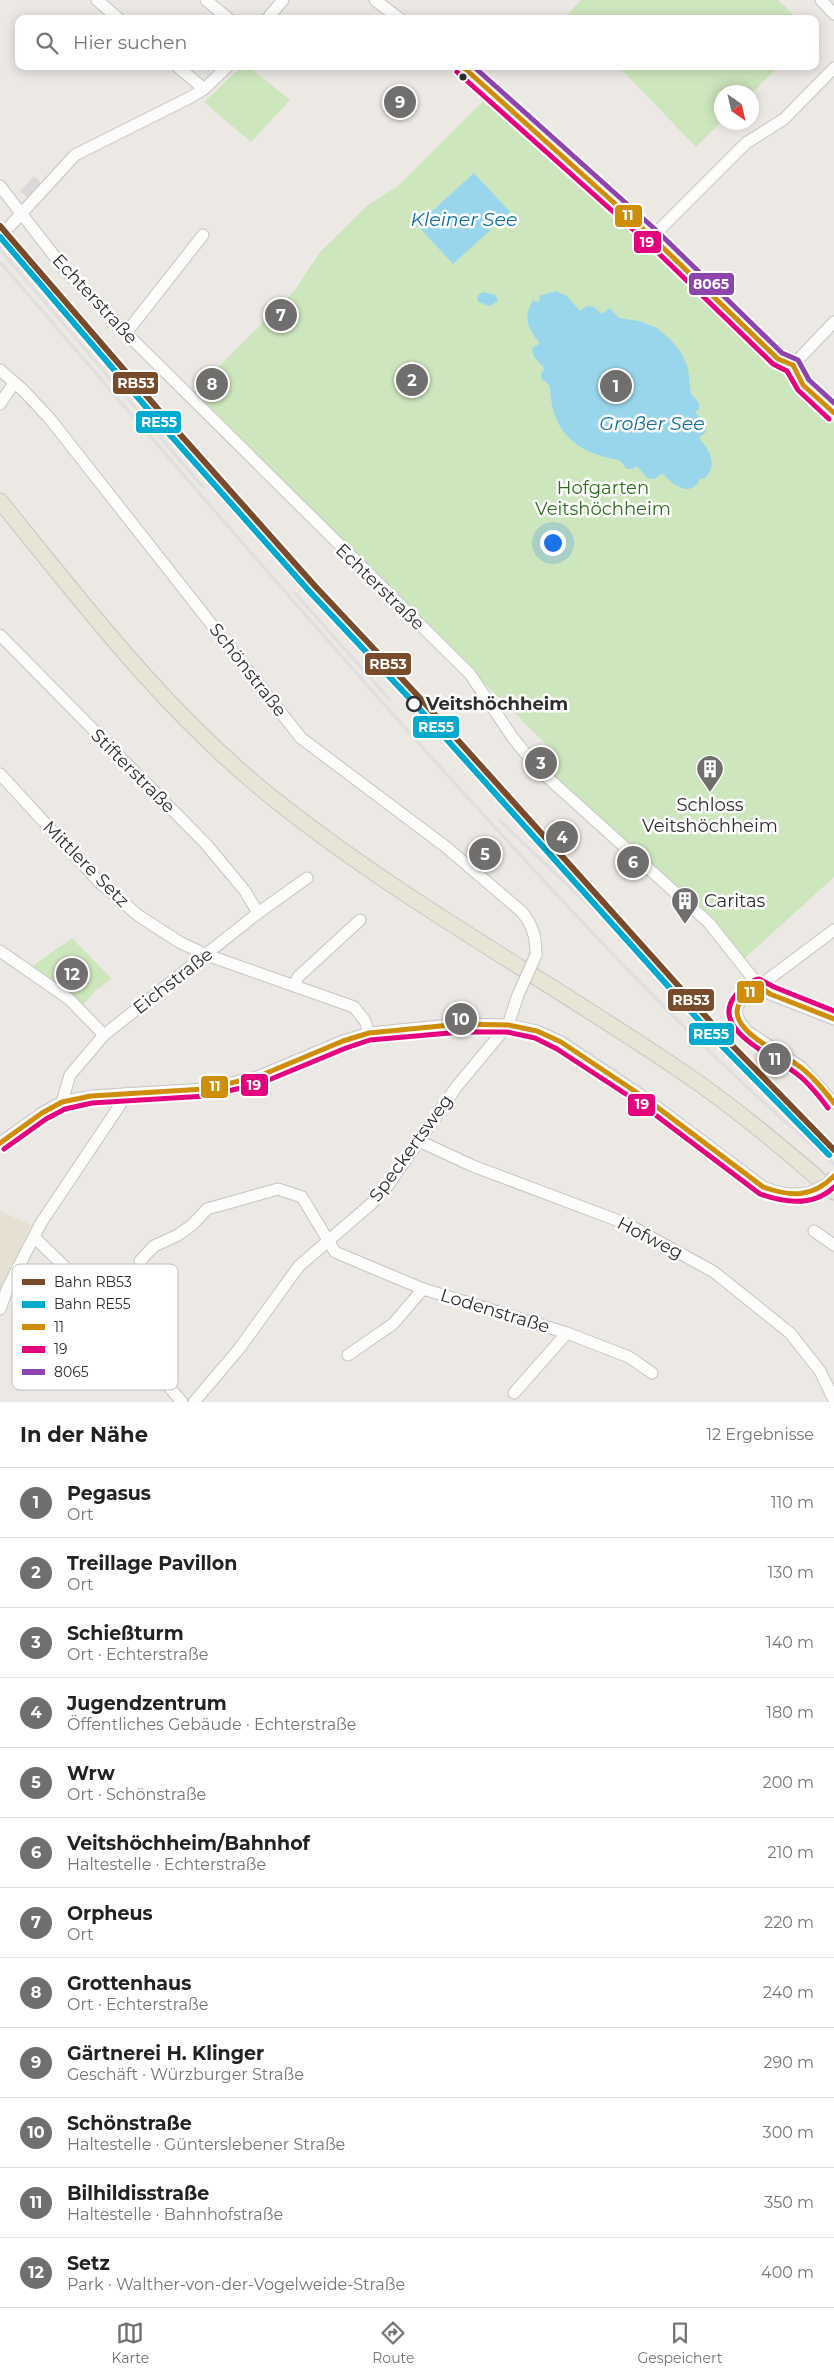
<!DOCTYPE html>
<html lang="de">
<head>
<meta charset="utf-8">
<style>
  :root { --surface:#fff; --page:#f6f6f6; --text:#222; --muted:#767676; --line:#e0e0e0; --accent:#706f6e }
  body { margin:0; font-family:Montserrat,sans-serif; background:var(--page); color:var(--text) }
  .compass { position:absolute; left:714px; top:85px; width:45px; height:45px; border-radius:50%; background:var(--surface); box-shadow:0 2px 12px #0003; rotate:146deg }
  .you { position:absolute; left:552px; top:542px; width:18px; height:18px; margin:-12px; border:4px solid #fff; border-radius:50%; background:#1a73e8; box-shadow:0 0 0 8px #1a73e833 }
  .badge { display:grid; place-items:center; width:32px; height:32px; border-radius:50%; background:var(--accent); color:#fff; font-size:16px; font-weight:700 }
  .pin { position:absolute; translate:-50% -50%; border:2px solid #fff; box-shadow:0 1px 5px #0006 }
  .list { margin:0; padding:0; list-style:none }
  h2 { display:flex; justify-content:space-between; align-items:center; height:65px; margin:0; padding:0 20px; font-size:21px }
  h2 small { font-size:16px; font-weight:400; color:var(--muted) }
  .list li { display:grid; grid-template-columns:32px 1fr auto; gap:15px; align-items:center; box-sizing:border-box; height:70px; padding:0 20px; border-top:1px solid var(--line) }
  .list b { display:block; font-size:19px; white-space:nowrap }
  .list p { margin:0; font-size:16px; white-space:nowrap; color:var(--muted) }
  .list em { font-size:16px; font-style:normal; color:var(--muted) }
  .icon { flex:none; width:28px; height:28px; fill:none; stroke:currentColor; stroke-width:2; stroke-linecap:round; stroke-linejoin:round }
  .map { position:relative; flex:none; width:834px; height:1402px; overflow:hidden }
  .search { position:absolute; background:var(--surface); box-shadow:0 2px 12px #0003; left:15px; right:15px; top:15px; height:55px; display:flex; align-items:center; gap:12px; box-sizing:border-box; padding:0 18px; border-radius:10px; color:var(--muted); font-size:19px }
  .sheet { height:905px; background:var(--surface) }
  nav { display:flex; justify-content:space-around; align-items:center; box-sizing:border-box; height:70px; border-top:1px solid var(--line); background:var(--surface); font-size:14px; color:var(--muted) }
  nav a { display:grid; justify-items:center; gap:2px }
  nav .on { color:var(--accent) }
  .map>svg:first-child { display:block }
  .industrial { fill:#dcd9db }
  .education { fill:#e6e0d3 }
  .green { fill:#cee6be }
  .water { fill:#99d6ec }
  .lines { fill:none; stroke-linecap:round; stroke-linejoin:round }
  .minor-tunnel { stroke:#c6c3c0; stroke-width:11; stroke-dasharray:11 5.5; stroke-linecap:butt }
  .minor-casing { stroke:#c5c4c5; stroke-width:13 }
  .major-casing { stroke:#c6c5c4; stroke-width:17 }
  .minor { stroke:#fcfcfb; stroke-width:11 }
  .major { stroke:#e8e4d6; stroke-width:15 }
  .rail { stroke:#dfdfe1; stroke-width:3 }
  .minor-bridge-casing { stroke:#c5c4c5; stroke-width:13; stroke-linecap:butt }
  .minor-bridge { stroke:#fcfcfb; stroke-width:11 }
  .bus-1-casing { stroke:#fff; stroke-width:9 }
  .bus-2-casing { stroke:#fff; stroke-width:9 }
  .bus-3-casing { stroke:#fff; stroke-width:9 }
  .bus-1 { stroke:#cf8e09; stroke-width:5 }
  .bus-2 { stroke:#e5007d; stroke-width:5 }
  .bus-3 { stroke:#8e44ad; stroke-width:5 }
  .rail-1-casing { stroke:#fff; stroke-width:10 }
  .rail-2-casing { stroke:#fff; stroke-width:10 }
  .rail-1 { stroke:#7a4b2a; stroke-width:6 }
  .rail-2 { stroke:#00a9ce; stroke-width:6 }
  .bus-dot { fill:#2e2e2e; stroke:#fff; stroke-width:2 }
  .stop-dot { fill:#fff; stroke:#2e2e2e; stroke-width:2.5 }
  .labels { text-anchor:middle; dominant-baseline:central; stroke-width:5; stroke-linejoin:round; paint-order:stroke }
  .street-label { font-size:18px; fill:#2e2e2e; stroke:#fff }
  .park-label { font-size:18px; fill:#2c6e1b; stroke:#fff }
  .stop-label { font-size:18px; font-weight:bold; fill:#2e2e2e; stroke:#fff; text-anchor:start }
  .poi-label { font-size:18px; fill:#2e2e2e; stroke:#fff }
  .water-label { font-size:19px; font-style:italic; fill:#0d6fa3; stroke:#fff }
  .key { fill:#fff; stroke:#c0c0c0; stroke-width:1 }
  .key-label { font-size:14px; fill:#2e2e2e }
  .line-badge { stroke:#fff; stroke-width:2 }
  .badge-label { font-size:14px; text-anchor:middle; font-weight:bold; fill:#fff }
</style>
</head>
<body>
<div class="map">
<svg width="834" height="1402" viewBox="0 0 834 1402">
  <rect width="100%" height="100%" fill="#ece8e4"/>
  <path class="industrial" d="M34,176L42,184L29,199L20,191Z"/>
  <path class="education" d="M0,1211L31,1225L0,1294Z"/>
  <g class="green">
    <path d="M581,0H778L798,19H564Z"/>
    <path d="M242,66H248L290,100L251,142L204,102Z"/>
    <path d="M618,66H779L752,93L722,92L721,122L696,147Z"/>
    <path d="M488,96L834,420V877L744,959L714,919L543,767L544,760L553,751L191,395L294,291L320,252L368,205L398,186Z"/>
    <path d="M72,938L112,979L96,990L83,1005L30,968Z"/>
  </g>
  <g class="water">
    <path d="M474,173L510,212L453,264L417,225Z"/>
    <path d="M556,291L567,296L580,311L587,306L594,307L602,314L610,308L619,318L639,321L657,328L671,340L682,354L688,368L691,394L699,403V409L695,412L706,424V432L699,438C709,449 719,466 704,479L701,478C699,480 698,483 697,484C686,497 669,481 662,473L655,479L647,478L637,466L632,469H627L619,460C576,453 551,432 550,386L541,378V373L545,369L534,357L532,349L540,343C527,328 523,318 533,300L537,302L540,300L539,296Z"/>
    <path d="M483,292L496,295L498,301L490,306L478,302L477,296Z"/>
  </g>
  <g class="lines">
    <path class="minor-tunnel" d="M0,235L9,227"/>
    <defs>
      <g id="minor">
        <path d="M97,0L119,19"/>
        <path d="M206,0L229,19"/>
        <path d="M375,0L400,19"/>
        <path d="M821,0L834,14"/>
        <path d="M267,19L283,0"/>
        <path d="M177,66L204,89"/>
        <path d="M462,66L652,237L778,359L793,365"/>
        <path d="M0,186L66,271L126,333L470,674L513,738L538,769L709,923L759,986L770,994L834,1019"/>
        <path d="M9,227L75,155L191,97L204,89L228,66"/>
        <path d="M652,237L746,143L784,119L834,68"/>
        <path d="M126,333L203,235"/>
        <path d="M793,365C795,384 821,400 834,413"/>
        <path d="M793,365L834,322"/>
        <path d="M0,370L24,391L50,419L301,738L446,847L522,912C533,926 536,937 536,955"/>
        <path d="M0,404L14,383"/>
        <path d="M0,635L206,844L245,891L258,913"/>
        <path d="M0,774L99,882L139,916L181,943L207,955L354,1007L365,1021L369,1033"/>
        <path d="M834,930L742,999L736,1009L738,1019L747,1031L801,1067L834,1103"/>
        <path d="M0,951L69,999L104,1035"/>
        <path d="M294,986L298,977L360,920"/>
        <path d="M62,1102L70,1075L104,1035L258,913L307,878"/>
        <path d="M419,1141L473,1166L627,1224L714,1272L790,1333L820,1371L834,1400"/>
        <path d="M0,1143L42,1113L62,1102L91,1096L204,1089L257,1077L343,1041L369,1033L461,1024L508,1025L537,1031L561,1042L645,1098L763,1187C781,1194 792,1196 811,1192"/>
        <path d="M814,1231L834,1245"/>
        <path d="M35,1238L71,1273L182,1402"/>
        <path d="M140,1261L154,1246L178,1235L192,1225L207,1209L278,1189L302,1197L335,1252L423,1289L567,1333L629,1357L652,1373"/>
        <path d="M0,1309L8,1287L41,1223L128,1093"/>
        <path d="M348,1355L393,1324L423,1289"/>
        <path d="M514,1393L567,1333"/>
        <path d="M194,1402L239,1349L299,1266L371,1204L386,1188L457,1086L508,1025L518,995"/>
      </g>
      <path id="major" d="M0,501C85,606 168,715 274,799C403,902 548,980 684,1073C736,1108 786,1151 834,1192"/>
    </defs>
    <use href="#minor" class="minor-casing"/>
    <use href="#major" class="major-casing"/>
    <use href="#minor" class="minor"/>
    <use href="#major" class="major"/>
    <g class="rail">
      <path d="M0,250L203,487"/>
      <path d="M0,262C152,438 303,615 459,788C578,919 698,1050 834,1164"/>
      <path d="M295,593L390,700"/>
      <path d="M499,820L600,916L669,986"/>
    </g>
    <defs>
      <g id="minor-bridge">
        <path d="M518,995L536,955"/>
        <path d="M811,1192L827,1184L834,1176"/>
      </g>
    </defs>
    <use href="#minor-bridge" class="minor-bridge-casing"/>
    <use href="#minor-bridge" class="minor-bridge"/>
    <defs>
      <g id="bus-1">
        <path d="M462,66L652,237L778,359L793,365"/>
        <path d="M793,365L803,385L834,413"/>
        <path d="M759,986C752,991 743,996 739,1004C726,1029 781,1053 796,1064C811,1074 823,1089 834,1103"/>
        <path d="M759,986L770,994L834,1019"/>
        <path d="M0,1143L42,1113L62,1102L91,1096L204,1089L257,1077L343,1041L369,1033L461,1024L508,1025L537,1031L561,1042L645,1098L763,1187C791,1197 812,1198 834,1176"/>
      </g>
      <g id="bus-2">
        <path d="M457,72L647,242L773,364L787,371L798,390L829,419"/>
        <path d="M828,1108C819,1096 809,1083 797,1074C778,1058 708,1030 735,996C741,989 751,980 759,979L774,987L834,1011"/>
        <path d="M4,1149L46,1119L65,1109L92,1103L206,1096L259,1084L346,1048L370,1040L461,1032H507L535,1038L557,1049L641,1104L760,1194C785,1203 813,1207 834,1187"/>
      </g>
      <path id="bus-3" d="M473,66L657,231L782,353L798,360L809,380L834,403"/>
    </defs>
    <use href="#bus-1" class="bus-1-casing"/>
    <use href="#bus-2" class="bus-2-casing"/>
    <use href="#bus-3" class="bus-3-casing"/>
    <use href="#bus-1" class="bus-1"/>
    <use href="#bus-2" class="bus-2"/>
    <use href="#bus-3" class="bus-3"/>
    <defs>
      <path id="rail-1" d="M0,226L170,423L315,586L420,698L727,1040L834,1150"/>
      <path id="rail-2" d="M0,237L164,428L309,591L414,703L721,1045L829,1155"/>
    </defs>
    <use href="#rail-1" class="rail-1-casing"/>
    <use href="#rail-2" class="rail-2-casing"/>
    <use href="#rail-1" class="rail-1"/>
    <use href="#rail-2" class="rail-2"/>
  </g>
  <defs>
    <symbol id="building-pin" viewBox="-11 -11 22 30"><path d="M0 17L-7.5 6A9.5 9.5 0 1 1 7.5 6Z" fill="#706f6e" stroke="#fff"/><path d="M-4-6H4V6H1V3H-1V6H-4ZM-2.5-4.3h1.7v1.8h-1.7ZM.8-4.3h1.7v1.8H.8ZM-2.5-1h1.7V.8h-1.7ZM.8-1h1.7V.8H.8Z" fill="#fff"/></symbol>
  </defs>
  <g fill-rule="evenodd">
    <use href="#building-pin" x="694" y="753" width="32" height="43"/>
    <use href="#building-pin" x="669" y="885" width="32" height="43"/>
  </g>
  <circle class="bus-dot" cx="463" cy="77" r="4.5"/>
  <circle class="stop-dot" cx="414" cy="704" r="7"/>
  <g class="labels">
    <g class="street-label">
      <text transform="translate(95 299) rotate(47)">Echterstraße</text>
      <text transform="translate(380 587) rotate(44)">Echterstraße</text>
      <text transform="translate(248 670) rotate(52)">Schönstraße</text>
      <text transform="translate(133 771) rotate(45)">Stifterstraße</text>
      <text transform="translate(86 864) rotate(45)">Mittlere Setz</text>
      <text transform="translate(173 981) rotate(-38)">Eichstraße</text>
      <text transform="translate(411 1148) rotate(-54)">Speckertsweg</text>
      <text transform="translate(650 1238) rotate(27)">Hofweg</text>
      <text transform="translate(495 1311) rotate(17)">Lodenstraße</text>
    </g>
    <g class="park-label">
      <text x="603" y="488">Hofgarten<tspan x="603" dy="21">Veitshöchheim</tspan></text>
    </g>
    <g class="stop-label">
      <text x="426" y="704">Veitshöchheim</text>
    </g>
    <g class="poi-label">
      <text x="710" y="805">Schloss<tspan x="710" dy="21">Veitshöchheim</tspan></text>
      <text x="704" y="901" text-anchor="start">Caritas</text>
    </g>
    <g class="water-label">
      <text x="464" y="219">Kleiner See</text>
      <text x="652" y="423">Großer See</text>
    </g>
  </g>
  <rect x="12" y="1264" width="166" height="126" rx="8" class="key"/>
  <rect x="22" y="1279" width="23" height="6" fill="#7a4b2a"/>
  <rect x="22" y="1301" width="23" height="7" fill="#00a9ce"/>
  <rect x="22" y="1324" width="23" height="6" fill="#cf8e09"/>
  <rect x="22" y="1346" width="23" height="7" fill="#e5007d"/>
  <rect x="22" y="1369" width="23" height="6" fill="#8e44ad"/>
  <g class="key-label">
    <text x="54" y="1287">Bahn RB53</text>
    <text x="54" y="1309">Bahn RE55</text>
    <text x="54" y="1332">11</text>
    <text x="54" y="1354">19</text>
    <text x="54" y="1377">8065</text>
  </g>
  <g class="line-badge">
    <rect x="614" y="204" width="29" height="24" rx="5" fill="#cf8e09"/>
    <rect x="633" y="230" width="29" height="24" rx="5" fill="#e5007d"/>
    <rect x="688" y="272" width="47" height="24" rx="5" fill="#8e44ad"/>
    <rect x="112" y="371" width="47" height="24" rx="5" fill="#7a4b2a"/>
    <rect x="135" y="410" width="47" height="24" rx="5" fill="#00a9ce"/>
    <rect x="364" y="652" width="48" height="24" rx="5" fill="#7a4b2a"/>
    <rect x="412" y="715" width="48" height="24" rx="5" fill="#00a9ce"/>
    <rect x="736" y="980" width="29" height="24" rx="5" fill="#cf8e09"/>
    <rect x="667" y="988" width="48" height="24" rx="5" fill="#7a4b2a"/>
    <rect x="688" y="1022" width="47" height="24" rx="5" fill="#00a9ce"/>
    <rect x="240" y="1073" width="29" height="24" rx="5" fill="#e5007d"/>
    <rect x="200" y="1075" width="29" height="24" rx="5" fill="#cf8e09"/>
    <rect x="627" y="1093" width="29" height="24" rx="5" fill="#e5007d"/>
  </g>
  <g class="badge-label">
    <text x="628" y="220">11</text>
    <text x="647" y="247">19</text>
    <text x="711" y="289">8065</text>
    <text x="136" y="388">RB53</text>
    <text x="159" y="427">RE55</text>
    <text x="388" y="669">RB53</text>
    <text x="436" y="732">RE55</text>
    <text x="750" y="997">11</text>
    <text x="691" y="1005">RB53</text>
    <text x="711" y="1039">RE55</text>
    <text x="254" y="1090">19</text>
    <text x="215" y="1091">11</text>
    <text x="642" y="1109">19</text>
  </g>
</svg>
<svg class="compass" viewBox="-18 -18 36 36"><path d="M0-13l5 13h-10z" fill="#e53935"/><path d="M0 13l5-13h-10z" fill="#767676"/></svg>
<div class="you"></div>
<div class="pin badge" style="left:616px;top:386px">1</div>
<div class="pin badge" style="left:412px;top:380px">2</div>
<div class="pin badge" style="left:541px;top:763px">3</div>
<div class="pin badge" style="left:562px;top:837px">4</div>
<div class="pin badge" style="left:485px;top:854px">5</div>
<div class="pin badge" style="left:633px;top:862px">6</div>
<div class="pin badge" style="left:281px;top:315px">7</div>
<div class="pin badge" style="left:212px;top:384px">8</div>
<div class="pin badge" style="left:400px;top:102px">9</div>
<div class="pin badge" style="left:461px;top:1019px">10</div>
<div class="pin badge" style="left:775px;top:1059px">11</div>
<div class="pin badge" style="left:72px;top:974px">12</div>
<div class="search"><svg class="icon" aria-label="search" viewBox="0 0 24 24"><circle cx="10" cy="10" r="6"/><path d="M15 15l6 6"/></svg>Hier suchen</div>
</div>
<section class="sheet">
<h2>In der Nähe<small>12 Ergebnisse</small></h2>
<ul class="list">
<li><span class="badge">1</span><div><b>Pegasus</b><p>Ort</p></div><em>110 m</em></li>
<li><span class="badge">2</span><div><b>Treillage Pavillon</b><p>Ort</p></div><em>130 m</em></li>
<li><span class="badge">3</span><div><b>Schießturm</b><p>Ort · Echterstraße</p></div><em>140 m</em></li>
<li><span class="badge">4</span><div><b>Jugendzentrum</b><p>Öffentliches Gebäude · Echterstraße</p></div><em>180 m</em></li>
<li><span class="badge">5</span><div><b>Wrw</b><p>Ort · Schönstraße</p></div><em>200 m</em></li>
<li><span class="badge">6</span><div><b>Veitshöchheim/Bahnhof</b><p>Haltestelle · Echterstraße</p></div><em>210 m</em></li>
<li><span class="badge">7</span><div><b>Orpheus</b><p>Ort</p></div><em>220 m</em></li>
<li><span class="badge">8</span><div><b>Grottenhaus</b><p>Ort · Echterstraße</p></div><em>240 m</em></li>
<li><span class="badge">9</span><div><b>Gärtnerei H. Klinger</b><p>Geschäft · Würzburger Straße</p></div><em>290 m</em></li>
<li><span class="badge">10</span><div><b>Schönstraße</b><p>Haltestelle · Günterslebener Straße</p></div><em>300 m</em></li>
<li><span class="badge">11</span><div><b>Bilhildisstraße</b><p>Haltestelle · Bahnhofstraße</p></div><em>350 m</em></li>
<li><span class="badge">12</span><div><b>Setz</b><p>Park · Walther-von-der-Vogelweide-Straße</p></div><em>400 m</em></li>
</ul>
</section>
<nav>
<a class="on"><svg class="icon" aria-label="map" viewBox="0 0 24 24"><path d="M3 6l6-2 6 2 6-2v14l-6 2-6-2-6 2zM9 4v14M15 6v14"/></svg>Karte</a>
<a><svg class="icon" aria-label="directions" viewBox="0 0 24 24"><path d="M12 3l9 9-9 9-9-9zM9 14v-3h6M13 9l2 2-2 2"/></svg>Route</a>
<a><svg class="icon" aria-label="saved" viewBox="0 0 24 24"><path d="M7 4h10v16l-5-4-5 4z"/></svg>Gespeichert</a>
</nav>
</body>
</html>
